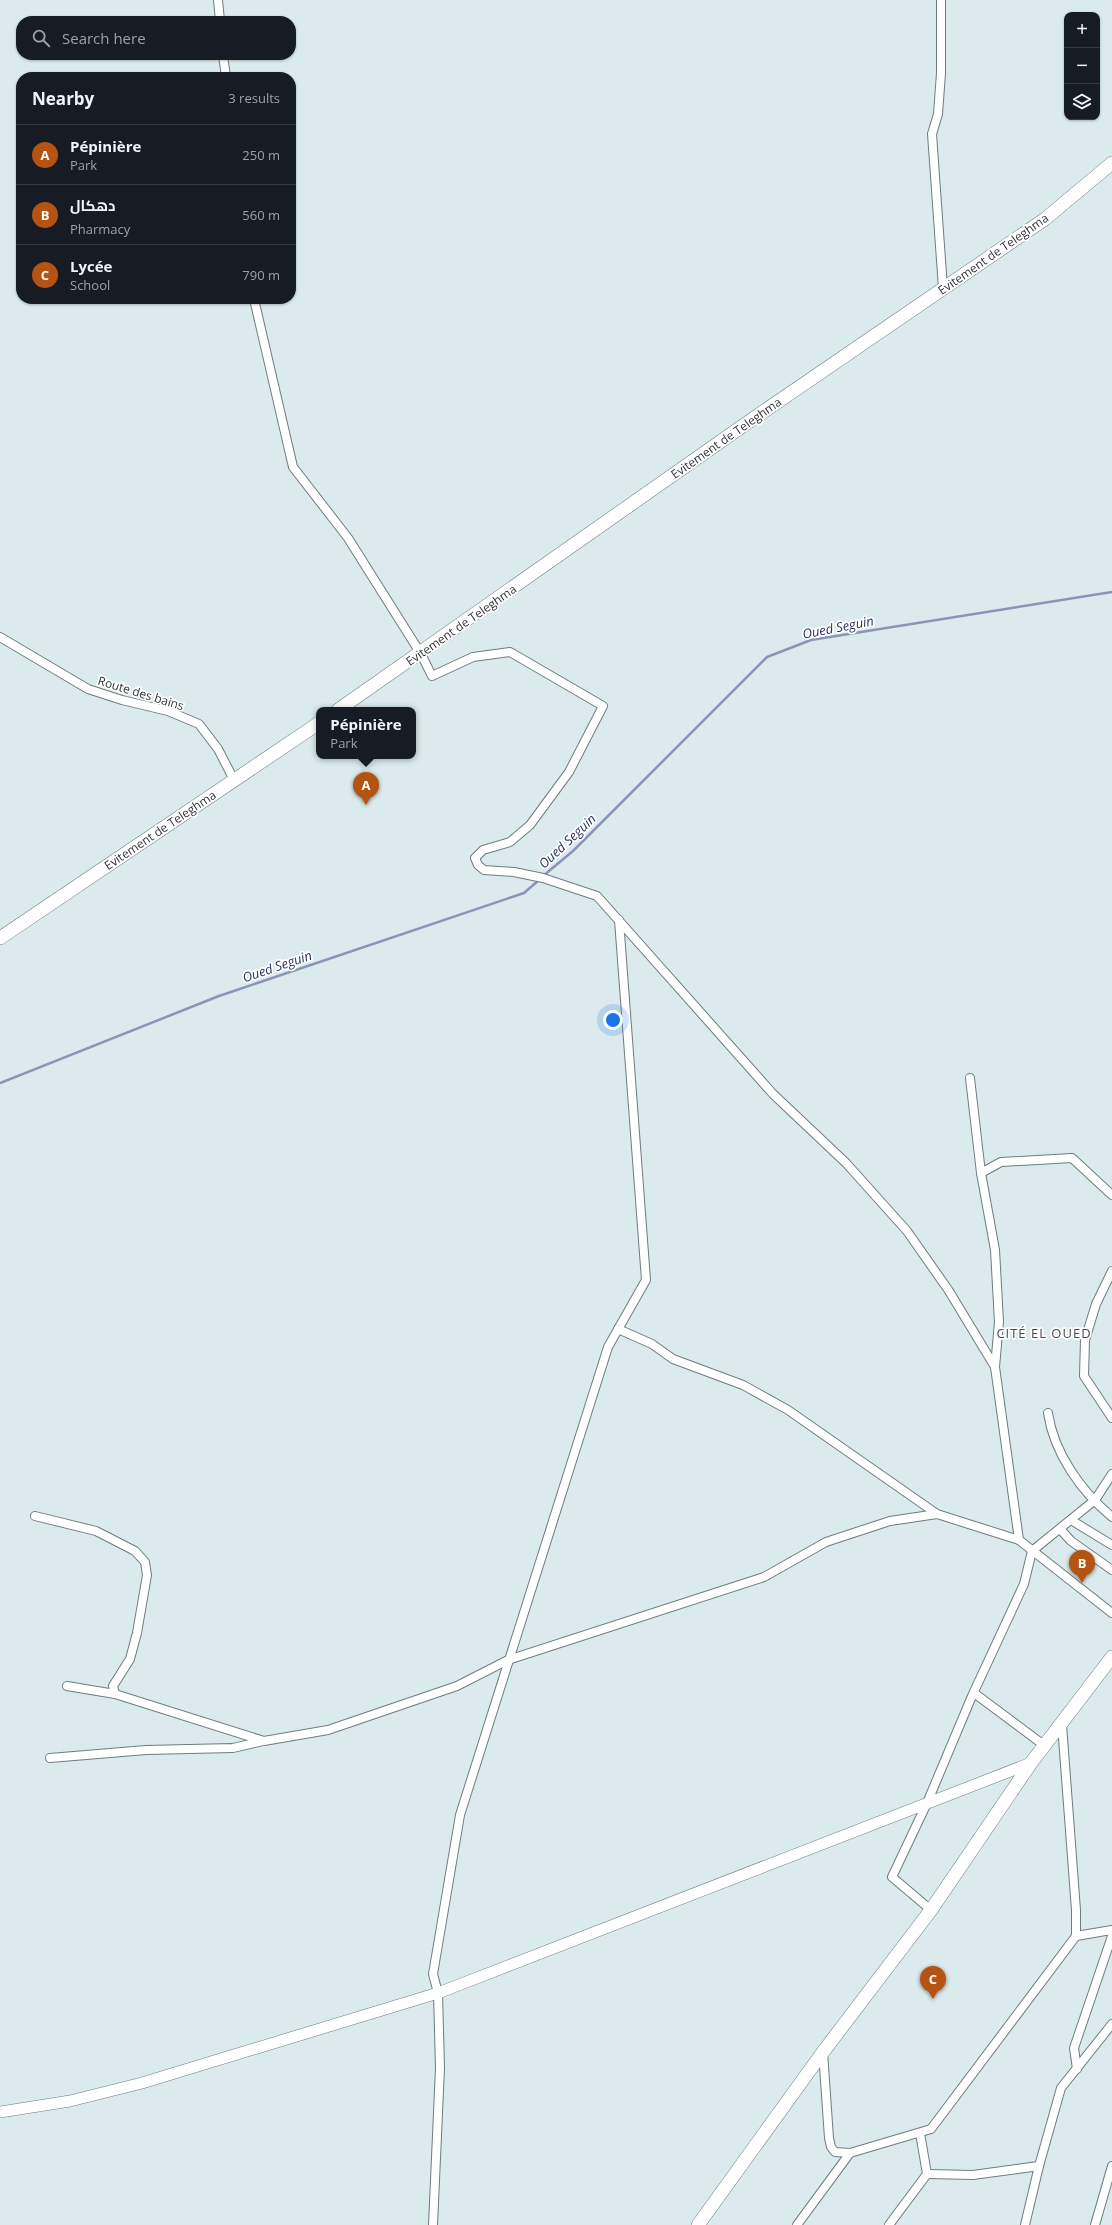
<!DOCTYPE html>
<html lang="en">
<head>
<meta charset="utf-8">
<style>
  :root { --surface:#171b24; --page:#242831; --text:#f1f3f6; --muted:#9ea1a6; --line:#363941; --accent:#b45312 }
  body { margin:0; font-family:"Open Sans",Cairo,sans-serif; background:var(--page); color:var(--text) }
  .controls { position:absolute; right:12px; top:12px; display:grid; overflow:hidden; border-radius:8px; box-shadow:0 1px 3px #0004 }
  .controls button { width:36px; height:36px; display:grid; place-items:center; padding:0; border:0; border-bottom:1px solid var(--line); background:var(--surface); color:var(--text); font:20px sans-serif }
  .you { position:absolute; left:613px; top:1020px; width:14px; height:14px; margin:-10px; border:3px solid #fff; border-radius:50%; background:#1a73e8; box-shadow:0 0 0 6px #1a73e833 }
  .badge { display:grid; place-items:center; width:26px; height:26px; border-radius:50%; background:var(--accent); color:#fff; font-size:13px; font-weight:700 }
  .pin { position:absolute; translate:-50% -33px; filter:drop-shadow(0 1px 2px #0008) }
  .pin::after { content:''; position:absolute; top:21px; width:14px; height:12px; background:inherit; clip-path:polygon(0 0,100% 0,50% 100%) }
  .popup { position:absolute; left:316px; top:707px; width:100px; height:52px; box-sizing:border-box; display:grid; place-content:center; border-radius:8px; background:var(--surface); filter:drop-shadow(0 1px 3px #0005); font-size:13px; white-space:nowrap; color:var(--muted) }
  .popup b { font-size:15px; color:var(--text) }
  .popup::after { content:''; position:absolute; left:50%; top:100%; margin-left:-8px; border:8px solid transparent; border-top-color:var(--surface) }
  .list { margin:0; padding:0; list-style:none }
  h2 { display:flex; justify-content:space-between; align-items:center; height:52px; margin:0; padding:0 16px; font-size:17px }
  h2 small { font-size:13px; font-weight:400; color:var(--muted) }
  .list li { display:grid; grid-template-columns:26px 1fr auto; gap:12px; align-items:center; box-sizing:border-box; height:60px; padding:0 16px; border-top:1px solid var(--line) }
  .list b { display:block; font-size:15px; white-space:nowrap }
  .list p { margin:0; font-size:13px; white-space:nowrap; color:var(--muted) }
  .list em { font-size:13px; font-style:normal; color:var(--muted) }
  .icon { flex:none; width:22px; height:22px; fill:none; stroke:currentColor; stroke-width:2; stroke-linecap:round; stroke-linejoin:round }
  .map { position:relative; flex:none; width:1112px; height:2225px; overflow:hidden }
  .search { position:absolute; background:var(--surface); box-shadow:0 1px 3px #0004; left:16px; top:16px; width:280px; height:44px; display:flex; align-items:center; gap:10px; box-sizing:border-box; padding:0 14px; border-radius:16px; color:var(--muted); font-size:15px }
  .panel { position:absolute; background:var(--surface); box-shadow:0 1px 3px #0004; left:16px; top:72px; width:280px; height:232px; border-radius:16px }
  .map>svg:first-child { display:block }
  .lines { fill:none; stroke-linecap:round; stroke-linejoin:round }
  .stream { stroke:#8c94b6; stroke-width:2.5 }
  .street-casing { stroke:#6f7c7f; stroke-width:10 }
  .secondary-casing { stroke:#6f7c7f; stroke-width:12 }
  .primary-casing { stroke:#6f7c7f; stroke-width:14 }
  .street { stroke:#fff; stroke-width:8 }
  .secondary { stroke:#fff; stroke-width:11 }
  .primary { stroke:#fff; stroke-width:13 }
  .labels { text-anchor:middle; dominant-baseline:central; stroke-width:3.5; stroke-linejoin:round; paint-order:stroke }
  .street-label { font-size:12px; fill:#2f3436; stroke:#fff }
  .water-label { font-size:13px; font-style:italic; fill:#2b315f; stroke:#fff }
  .neighbourhood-label { font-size:13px; letter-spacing:1px; fill:#414e50; stroke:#fff }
</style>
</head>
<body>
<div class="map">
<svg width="1112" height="2225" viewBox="0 0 1112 2225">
  <rect width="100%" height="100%" fill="#dbeaec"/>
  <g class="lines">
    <g class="stream">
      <path d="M543,876L573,851L767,657L811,640L1112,592"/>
      <path d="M0,1083L219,996L524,893L539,880"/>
    </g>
    <defs>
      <g id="street">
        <path d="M218,0L220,21"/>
        <path d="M941,0V73L938,114L932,134L943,288"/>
        <path d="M223,55L226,77"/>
        <path d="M254,299L293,467L348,538L421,654L432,676L473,657L510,652L603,706L569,772L530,825L510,842L483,850L475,858L478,865L484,870L514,872L543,878L597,896L773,1094L846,1163L907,1231L949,1291L995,1367L1019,1540L1112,1613"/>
        <path d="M0,637L88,689L122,700L168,711L199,724L218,749L234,780"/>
        <path d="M970,1078L981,1173L995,1250L999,1322L995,1367"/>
        <path d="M981,1173L1001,1162L1072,1158L1112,1195"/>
        <path d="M1112,1271L1096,1304L1085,1340L1084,1376L1112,1418"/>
        <path d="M618,1329L652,1344L673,1359L743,1385L788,1410L937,1514"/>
        <path d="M1048,1413C1054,1454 1082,1492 1112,1517"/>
        <path d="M35,1516L96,1531L135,1551L145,1562L147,1575L137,1633L130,1659L113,1686L115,1694"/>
        <path d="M1071,1520L1112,1545"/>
        <path d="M1060,1529L1071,1541L1112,1570"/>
        <path d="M67,1686L115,1694L264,1741L328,1730L457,1686L508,1660L764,1577L826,1542L890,1521L937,1514L1019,1540"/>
        <path d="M974,1693L1045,1746"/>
        <path d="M50,1758L146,1750L233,1748L263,1741"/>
        <path d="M931,1910L892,1877L927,1803L972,1696L1024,1584L1032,1551L1095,1500L1112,1474"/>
        <path d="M1076,1936L1112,1930"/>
        <path d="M823,2052L829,2138L831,2147L835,2152L850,2153L931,2129L1076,1936V1910L1062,1725"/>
        <path d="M1077,2069L1074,2048L1112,1936"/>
        <path d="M1039,2166L1061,2088L1112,2024"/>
        <path d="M927,2174L973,2175L1039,2166L1025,2225"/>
        <path d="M433,2225L440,2068L438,1993L433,1974L460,1815L608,1347L646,1280L619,920"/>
        <path d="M797,2225L850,2153"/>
        <path d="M889,2225L927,2174L920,2133"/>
        <path d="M1095,2225L1112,2166"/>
      </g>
      <path id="secondary" d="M0,2112L70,2101L142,2083L438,1993L1031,1763"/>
      <g id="primary">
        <path d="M338,710L754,418L1045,219L1112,163"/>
        <path d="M0,938L319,723"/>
        <path d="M698,2225L823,2052L931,1910L1031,1763L1112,1657"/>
      </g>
    </defs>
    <use href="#street" class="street-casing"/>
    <use href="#secondary" class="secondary-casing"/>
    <use href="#primary" class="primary-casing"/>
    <use href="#street" class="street"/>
    <use href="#secondary" class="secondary"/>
    <use href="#primary" class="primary"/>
  </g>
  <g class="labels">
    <g class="street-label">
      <text transform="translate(993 254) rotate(-35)">Evitement de Teleghma</text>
      <text transform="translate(726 438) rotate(-35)">Evitement de Teleghma</text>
      <text transform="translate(461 625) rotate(-35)">Evitement de Teleghma</text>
      <text transform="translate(141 693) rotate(17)">Route des bains</text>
      <text transform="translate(160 830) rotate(-34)">Evitement de Teleghma</text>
    </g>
    <g class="water-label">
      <text transform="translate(838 627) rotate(-11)">Oued Seguin</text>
      <text transform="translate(567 841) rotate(-43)">Oued Seguin</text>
      <text transform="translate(277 966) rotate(-19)">Oued Seguin</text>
    </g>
    <g class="neighbourhood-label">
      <text x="1044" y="1333">CITÉ EL OUED</text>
    </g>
  </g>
</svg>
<div class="controls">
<button>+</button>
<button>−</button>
<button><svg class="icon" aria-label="layers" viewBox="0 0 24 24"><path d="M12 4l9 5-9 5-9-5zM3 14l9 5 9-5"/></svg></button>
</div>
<div class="you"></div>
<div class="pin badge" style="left:366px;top:805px">A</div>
<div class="popup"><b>Pépinière</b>Park</div>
<div class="pin badge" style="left:1082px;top:1583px">B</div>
<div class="pin badge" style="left:933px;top:1999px">C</div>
<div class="search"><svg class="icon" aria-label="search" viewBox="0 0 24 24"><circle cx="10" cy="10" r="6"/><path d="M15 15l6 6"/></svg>Search here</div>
<section class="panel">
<h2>Nearby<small>3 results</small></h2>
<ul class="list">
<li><span class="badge">A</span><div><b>Pépinière</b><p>Park</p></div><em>250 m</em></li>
<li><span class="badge">B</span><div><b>دهكال</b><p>Pharmacy</p></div><em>560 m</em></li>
<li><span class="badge">C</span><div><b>Lycée</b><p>School</p></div><em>790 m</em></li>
</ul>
</section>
</div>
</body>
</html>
